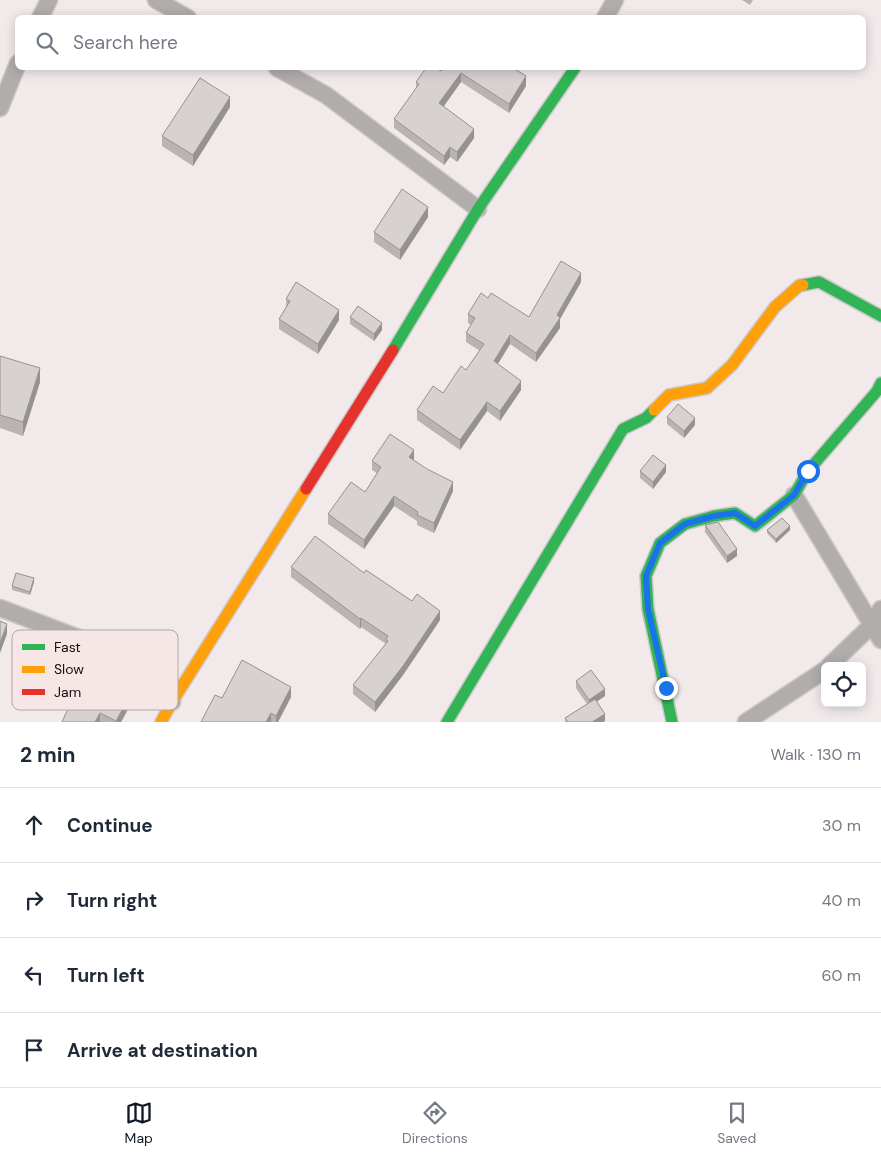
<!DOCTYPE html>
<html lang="en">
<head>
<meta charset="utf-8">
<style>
  :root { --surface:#fff; --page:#f2f2f3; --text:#1f2937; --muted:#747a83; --line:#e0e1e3; --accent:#111827 }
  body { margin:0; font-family:"DM Sans",sans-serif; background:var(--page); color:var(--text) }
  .controls { position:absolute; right:15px; bottom:15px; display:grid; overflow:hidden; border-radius:8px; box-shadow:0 2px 12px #0003 }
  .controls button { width:45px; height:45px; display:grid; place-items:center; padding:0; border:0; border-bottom:1px solid var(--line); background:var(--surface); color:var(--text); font:25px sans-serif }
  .stop { position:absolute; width:15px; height:15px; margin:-11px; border:4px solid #1a73e8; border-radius:50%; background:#fff }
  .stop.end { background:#1a73e8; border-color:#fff; box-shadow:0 1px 5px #0008 }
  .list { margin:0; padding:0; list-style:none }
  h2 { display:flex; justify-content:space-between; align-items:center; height:65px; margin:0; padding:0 20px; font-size:21px }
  h2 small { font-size:16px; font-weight:400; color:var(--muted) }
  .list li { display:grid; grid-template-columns:32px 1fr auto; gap:15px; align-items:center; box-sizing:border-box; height:75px; padding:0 20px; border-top:1px solid var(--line) }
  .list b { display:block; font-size:19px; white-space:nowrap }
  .list em { font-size:16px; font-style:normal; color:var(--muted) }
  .icon { flex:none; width:28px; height:28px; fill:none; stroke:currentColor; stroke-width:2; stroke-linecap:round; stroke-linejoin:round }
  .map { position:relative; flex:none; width:881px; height:722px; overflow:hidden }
  .search { position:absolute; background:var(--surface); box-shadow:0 2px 12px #0003; left:15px; right:15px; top:15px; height:55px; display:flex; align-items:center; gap:12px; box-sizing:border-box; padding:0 18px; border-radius:8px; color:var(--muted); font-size:19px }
  .sheet { height:365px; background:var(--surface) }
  nav { display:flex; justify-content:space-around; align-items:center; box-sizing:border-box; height:70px; border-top:1px solid var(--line); background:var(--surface); font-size:14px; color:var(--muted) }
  nav a { display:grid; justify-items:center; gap:2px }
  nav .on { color:var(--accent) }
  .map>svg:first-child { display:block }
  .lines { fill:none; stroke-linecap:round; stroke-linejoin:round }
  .street-casing { stroke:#cdc8c8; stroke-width:19 }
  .fast-casing { stroke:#cdc8c8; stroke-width:14 }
  .slow-casing { stroke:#cdc8c8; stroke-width:14 }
  .jam-casing { stroke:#cdc8c8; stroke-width:14 }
  .street { stroke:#b1adad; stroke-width:16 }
  .fast { stroke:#30b455; stroke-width:11 }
  .slow { stroke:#ff9f0a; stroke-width:11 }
  .jam { stroke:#e5322d; stroke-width:11 }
  .wall { fill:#b9b4b3 }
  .shaded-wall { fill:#969292 }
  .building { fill:#d7d1d0; stroke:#969292 }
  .route { stroke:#1a73e8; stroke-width:6 }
  .key { fill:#f6e7e6; stroke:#b2a6a5; stroke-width:1 }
  .key-label { font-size:14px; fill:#130f0e }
</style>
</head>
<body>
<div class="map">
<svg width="881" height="722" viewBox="0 0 881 722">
  <rect width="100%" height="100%" fill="#f2eaea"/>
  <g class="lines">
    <defs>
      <g id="street">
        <path d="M156,0L188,18"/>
        <path d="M40,18L49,0"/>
        <path d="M605,18L615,0"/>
        <path d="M277,68L326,95L478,209"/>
        <path d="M0,108L18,63"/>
        <path d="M794,495L881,640"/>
        <path d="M0,608L139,661C158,674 164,681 172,702"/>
        <path d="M829,666L872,625L881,609"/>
        <path d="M746,722L825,670"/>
      </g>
      <g id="fast">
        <path d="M803,285L819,282L881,316"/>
        <path d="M393,350L478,209L575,68"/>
        <path d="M447,722L623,429L646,418L654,410"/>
        <path d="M672,722L648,609L646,576L660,543L685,524L714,516L735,513L755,526L794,495L808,471L877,391L881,383"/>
      </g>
      <g id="slow">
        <path d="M654,410L669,395L707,388L732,365L775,307L800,285H803"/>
        <path d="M161,722L172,702L306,489"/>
      </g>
      <path id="jam" d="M306,489L393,350"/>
    </defs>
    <use href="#street" class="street-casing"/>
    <use href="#fast" class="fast-casing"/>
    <use href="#slow" class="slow-casing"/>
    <use href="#jam" class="jam-casing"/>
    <use href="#street" class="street"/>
    <use href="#fast" class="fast"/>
    <use href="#slow" class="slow"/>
    <use href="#jam" class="jam"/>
  </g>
  <g class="wall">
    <path d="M742,0H753L750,5Z"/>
    <path d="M443,68L526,86L509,113L461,82L443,107L474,138L457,162L450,157L444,165L394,128V119L416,89V82L441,71Z"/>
    <path d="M230,107L193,166L162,146V136Z"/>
    <path d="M428,217L400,260L374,242V232Z"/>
    <path d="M581,282L560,319V328L536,362L510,344L498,364L521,390L500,421L487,411L460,450L417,420V410L443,393L466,370L480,351L466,342V333L471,325L468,323V314L488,298L529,317Z"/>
    <path d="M286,299L339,320L318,354L279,329V319L286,308Z"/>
    <path d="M350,317L382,330L374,341L350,324Z"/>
    <path d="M0,356L40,382L23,436L0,428Z"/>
    <path d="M667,417L695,425L684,438L667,424Z"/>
    <path d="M414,459L413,460L453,491L434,533L417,525V521L394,506L364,549L328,524V514L365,492L377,473L372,470V461Z"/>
    <path d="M640,471L666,472L653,489L640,478Z"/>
    <path d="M705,525L737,556L727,563L705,532Z"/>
    <path d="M767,530H790L776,543L767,533Z"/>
    <path d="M291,567L364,573L412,601L440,620L403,675L375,712L353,694V685L386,644L361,627L360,629L291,577Z"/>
    <path d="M34,582L30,595L12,590V586Z"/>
    <path d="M576,681L605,696L597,701L605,721L603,722H565V718L587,704L576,688Z"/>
    <path d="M291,697L278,722H201L222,698Z"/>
    <path d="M132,702L121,722H62L76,705Z"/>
  </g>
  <g class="shaded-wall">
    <path d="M461,73V82L439,113V103Z"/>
    <path d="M526,76V86L509,113V104Z"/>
    <path d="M230,97V107L193,166V155Z"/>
    <path d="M474,129V138L457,162V152Z"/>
    <path d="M450,147V157L444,165V156Z"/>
    <path d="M428,207V217L400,260V250Z"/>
    <path d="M581,273V282L560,319V328L536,362V353Z"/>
    <path d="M339,310V320L318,354V344Z"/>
    <path d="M382,323V330L374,341V334Z"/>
    <path d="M510,335V344L494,370V361Z"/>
    <path d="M40,368V382L23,436V422Z"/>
    <path d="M521,381V390L500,421V411Z"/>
    <path d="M487,402V411L460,450V440Z"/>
    <path d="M695,418V425L684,438V431Z"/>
    <path d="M414,450V459L409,467V457Z"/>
    <path d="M666,465V472L653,489V482Z"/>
    <path d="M453,482V491L434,533V523Z"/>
    <path d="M394,496V506L364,549V540Z"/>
    <path d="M790,526V530L776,543V539Z"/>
    <path d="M737,549V556L727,563V556Z"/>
    <path d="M34,578V582L30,595V592Z"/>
    <path d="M440,611V620L403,675L375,712V702Z"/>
    <path d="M361,618V627L360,629V619Z"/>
    <path d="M7,624V634L0,653V643Z"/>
    <path d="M291,687V697L278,722H276V716Z"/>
    <path d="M605,689V696L589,707V700Z"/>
    <path d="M132,692V702L121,722H116Z"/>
    <path d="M100,713V722H95Z"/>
    <path d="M271,713V722H266Z"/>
    <path d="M605,714V721L603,722H592Z"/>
  </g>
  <g class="building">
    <path d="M426,68H436L441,71L443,68H513L526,76L509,104L461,73L439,103L474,129L457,152L450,147L444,156L394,119L419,84L416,82Z"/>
    <path d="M200,78L230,97L193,155L162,136Z"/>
    <path d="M402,189L428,207L400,250L374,232Z"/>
    <path d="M561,261L581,273L557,315L560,318L536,353L510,335L494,361L521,381L500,411L487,402L460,440L417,410L433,386L443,393L461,366L466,370L484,344L466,333L475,318L468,314L481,293L488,298L491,293L529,317Z"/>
    <path d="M296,282L339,310L318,344L279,319L290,301L286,299Z"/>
    <path d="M358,306L382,323L374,334L350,317Z"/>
    <path d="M0,356L40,368L23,422L0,415Z"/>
    <path d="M678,404L695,418L684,431L667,417Z"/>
    <path d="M390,434L414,450L409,457L427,469L453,482L434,523L417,515L418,512L394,496L364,540L328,514L351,482L365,492L381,467L372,461Z"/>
    <path d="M653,455L666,465L653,482L640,471Z"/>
    <path d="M782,518L790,526L776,539L767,530Z"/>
    <path d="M718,522L737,549L727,556L705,525Z"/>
    <path d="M315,536L364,573L366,570L412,601L417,594L440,611L403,666L375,702L353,685L388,641L386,640L388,636L361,618L360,619L291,567Z"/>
    <path d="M16,573L34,578L30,592L12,586Z"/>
    <path d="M0,621L7,624L0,643Z"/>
    <path d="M242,660L291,687L276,716L271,713L266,722H201L215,695L222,698Z"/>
    <path d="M591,670L605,689L589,700L576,681Z"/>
    <path d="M94,671L132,692L116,721L100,713L95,722H62L71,702L76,705Z"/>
    <path d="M595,699L605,714L592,722H568L565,718Z"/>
  </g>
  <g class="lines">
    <path class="route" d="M666,688L648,609L646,576L660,543L685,524L714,516L735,513L755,526L794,495L808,471"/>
  </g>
  <rect x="12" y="630" width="166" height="80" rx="8" class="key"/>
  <rect x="22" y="644" width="23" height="6" fill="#30b455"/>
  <rect x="22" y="666" width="23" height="7" fill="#ff9f0a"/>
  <rect x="22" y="689" width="23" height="6" fill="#e5322d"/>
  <g class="key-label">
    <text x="54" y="652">Fast</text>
    <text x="54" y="674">Slow</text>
    <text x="54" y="697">Jam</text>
  </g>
</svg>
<div class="controls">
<button><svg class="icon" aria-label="locate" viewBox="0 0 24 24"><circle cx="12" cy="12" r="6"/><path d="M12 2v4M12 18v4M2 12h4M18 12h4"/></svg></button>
</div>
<div class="stop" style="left:808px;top:471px"></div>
<div class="stop end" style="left:666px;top:688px"></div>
<div class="search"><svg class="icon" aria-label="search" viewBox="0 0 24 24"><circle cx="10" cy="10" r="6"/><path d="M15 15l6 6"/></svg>Search here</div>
</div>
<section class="sheet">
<h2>2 min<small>Walk · 130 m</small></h2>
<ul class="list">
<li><svg class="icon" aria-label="ahead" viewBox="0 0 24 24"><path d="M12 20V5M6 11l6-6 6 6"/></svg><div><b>Continue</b></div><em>30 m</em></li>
<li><svg class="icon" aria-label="right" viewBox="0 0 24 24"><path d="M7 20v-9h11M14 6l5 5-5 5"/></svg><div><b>Turn right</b></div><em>40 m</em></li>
<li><svg class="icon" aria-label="left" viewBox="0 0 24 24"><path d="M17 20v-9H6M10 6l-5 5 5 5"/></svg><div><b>Turn left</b></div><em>60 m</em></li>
<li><svg class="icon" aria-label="arrive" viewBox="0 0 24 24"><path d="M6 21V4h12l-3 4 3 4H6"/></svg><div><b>Arrive at destination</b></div></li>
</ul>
</section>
<nav>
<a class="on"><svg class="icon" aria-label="map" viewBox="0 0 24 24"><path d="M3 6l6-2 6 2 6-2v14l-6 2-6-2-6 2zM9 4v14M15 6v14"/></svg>Map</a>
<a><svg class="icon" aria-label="directions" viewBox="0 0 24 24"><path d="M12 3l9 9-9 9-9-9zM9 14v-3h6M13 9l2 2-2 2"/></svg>Directions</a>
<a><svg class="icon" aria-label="saved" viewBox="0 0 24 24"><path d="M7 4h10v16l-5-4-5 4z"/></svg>Saved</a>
</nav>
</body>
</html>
